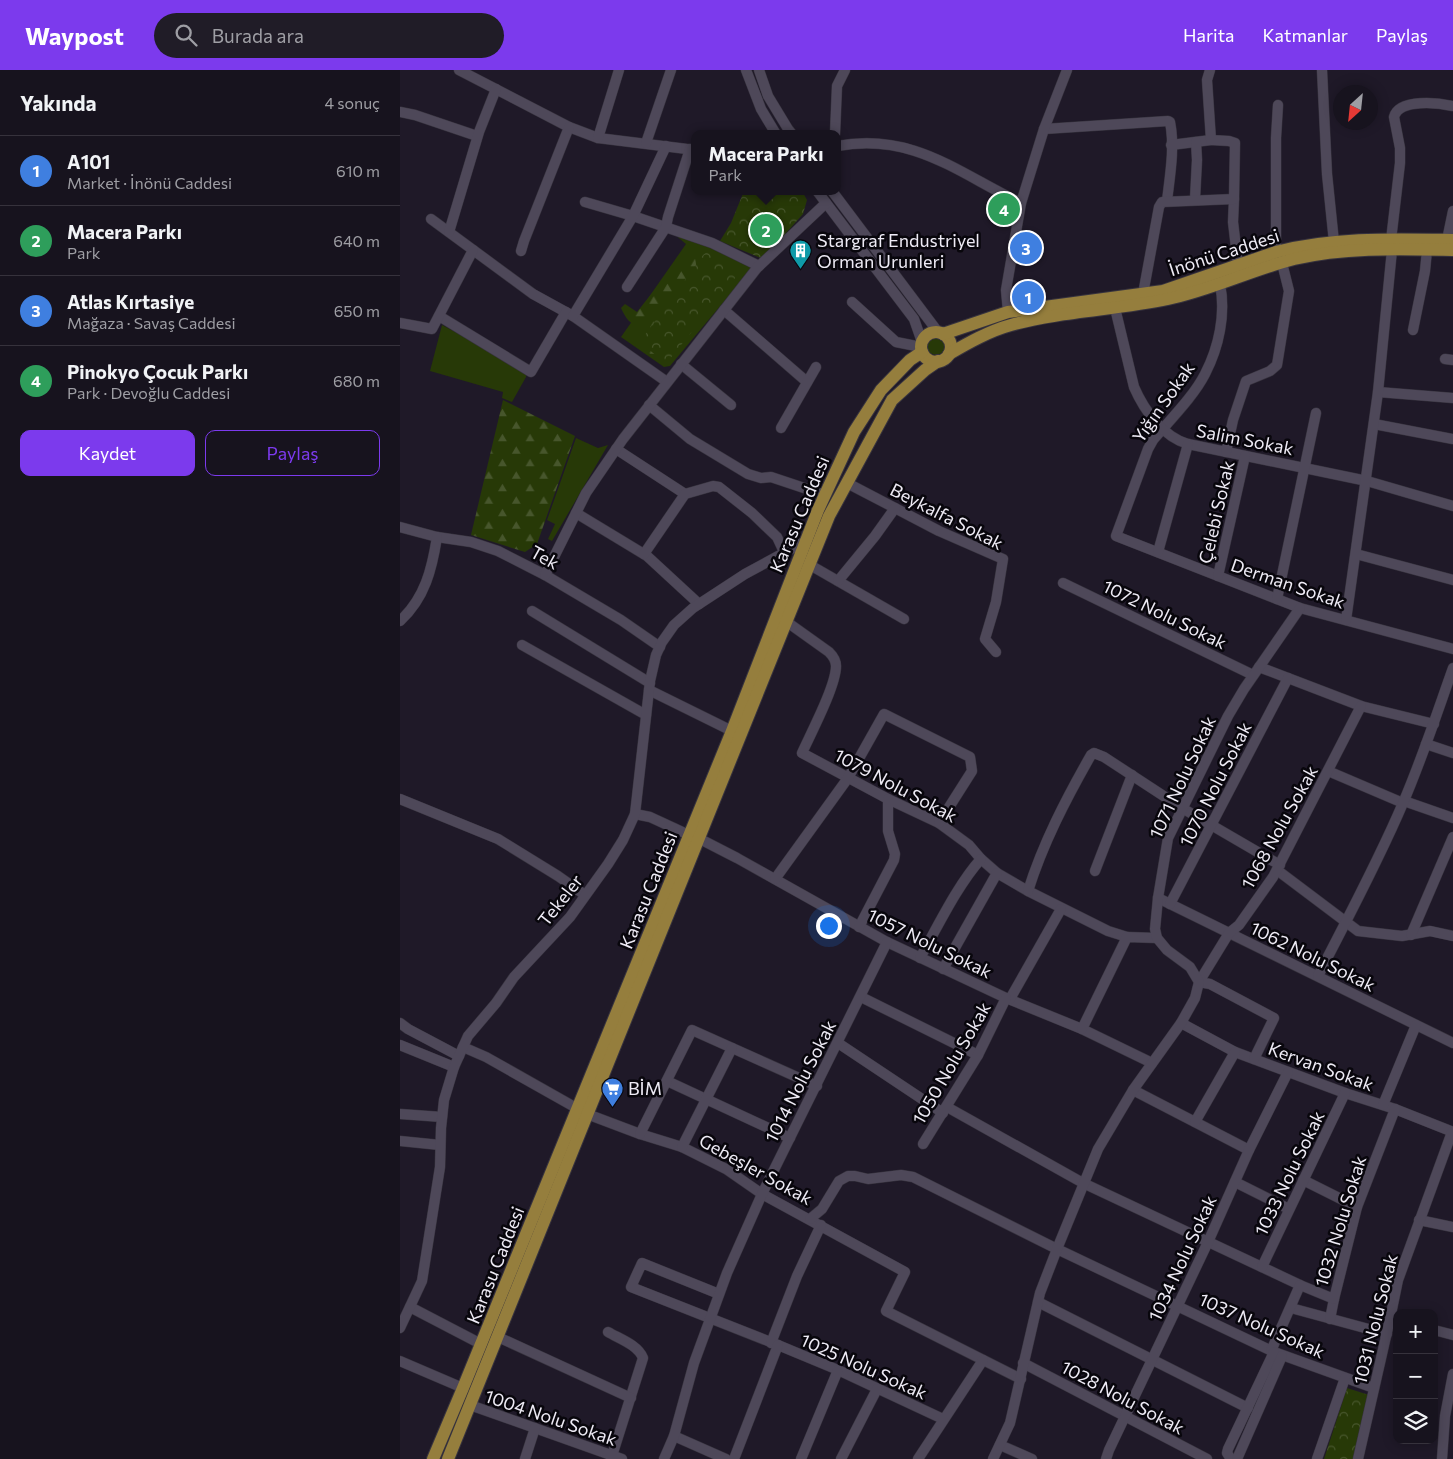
<!DOCTYPE html>
<html lang="tr">
<head>
<meta charset="utf-8">
<style>
  :root { --surface:#17131e; --page:#201c27; --text:#f1f3f6; --muted:#9e9ea4; --line:#36323c; --accent:#7c3aed }
  body { margin:0; font-family:Commissioner,sans-serif; background:var(--page); color:var(--text) }
  .controls { position:absolute; right:15px; bottom:15px; display:grid; overflow:hidden; border-radius:10px; box-shadow:0 2px 12px #0003 }
  .controls button { width:45px; height:45px; display:grid; place-items:center; padding:0; border:0; border-bottom:1px solid var(--line); background:var(--surface); color:var(--text); font:25px sans-serif }
  .compass { position:absolute; left:933px; top:15px; width:45px; height:45px; border-radius:50%; background:var(--surface); box-shadow:0 2px 12px #0003; rotate:207deg }
  .you { position:absolute; left:428px; top:855px; width:18px; height:18px; margin:-12px; border:4px solid #fff; border-radius:50%; background:#1a73e8; box-shadow:0 0 0 8px #1a73e833 }
  .badge { display:grid; place-items:center; width:32px; height:32px; border-radius:50%; background:var(--accent); color:#fff; font-size:16px; font-weight:700 }
  .pin { position:absolute; translate:-50% -50%; border:2px solid #fff; box-shadow:0 1px 5px #0006 }
  .popup { position:absolute; left:291px; top:60px; width:150px; height:65px; box-sizing:border-box; display:grid; place-content:center; border-radius:10px; background:var(--surface); filter:drop-shadow(0 1px 4px #0005); font-size:16px; white-space:nowrap; color:var(--muted) }
  .popup b { font-size:19px; color:var(--text) }
  .popup::after { content:''; position:absolute; left:50%; top:100%; margin-left:-10px; border:10px solid transparent; border-top-color:var(--surface) }
  .list { margin:0; padding:0; list-style:none }
  h2 { display:flex; justify-content:space-between; align-items:center; height:65px; margin:0; padding:0 20px; font-size:21px }
  h2 small { font-size:16px; font-weight:400; color:var(--muted) }
  .list li { display:grid; grid-template-columns:32px 1fr auto; gap:15px; align-items:center; box-sizing:border-box; height:70px; padding:0 20px; border-top:1px solid var(--line) }
  .list b { display:block; font-size:19px; white-space:nowrap }
  .list p { margin:0; font-size:16px; white-space:nowrap; color:var(--muted) }
  .list em { font-size:16px; font-style:normal; color:var(--muted) }
  .actions { display:flex; gap:10px; padding:15px 20px }
  .actions a { flex:1; padding:11px 0; border:1px solid var(--accent); border-radius:10px; text-align:center; font-size:18px; color:var(--accent) }
  .actions .main { background:var(--accent); color:#fff }
  .icon { flex:none; width:28px; height:28px; fill:none; stroke:currentColor; stroke-width:2; stroke-linecap:round; stroke-linejoin:round }
  .map { position:relative; flex:none; width:1053px; height:1389px; overflow:hidden }
  header { display:flex; align-items:center; gap:30px; box-sizing:border-box; height:70px; padding:0 25px; background:var(--accent); color:#fff }
  header strong { font-size:24px }
  nav { display:flex; gap:28px; margin-inline-start:auto; font-size:18px }
  .search { width:350px; height:45px; background:var(--page); display:flex; align-items:center; gap:12px; box-sizing:border-box; padding:0 18px; border-radius:28px; color:var(--muted); font-size:19px }
  main { display:flex }
  aside { flex:1; background:var(--surface) }
  .map>svg:first-child { display:block }
  .grass { fill:#273907 }
  .forest { fill:url(#forest-firs) }
  .park { fill:url(#park-crowns) }
  .lines { fill:none; stroke-linecap:round; stroke-linejoin:round }
  .minor-casing { stroke:#37333e; stroke-width:11 }
  .major-casing { stroke:#37333e; stroke-width:14 }
  .minor { stroke:#4e4859; stroke-width:10 }
  .major { stroke:#957e3d; stroke-width:12 }
  .labels { text-anchor:middle; dominant-baseline:central; stroke-width:5; stroke-linejoin:round; paint-order:stroke }
  .poi-label { font-size:18px; fill:#eeebf5; stroke:#08060c; text-anchor:start }
  .street-label { font-size:18px; fill:#eeebf5; stroke:#08060c }
</style>
</head>
<body>
<header>
<strong>Waypost</strong>
<div class="search"><svg class="icon" aria-label="search" viewBox="0 0 24 24"><circle cx="10" cy="10" r="6"/><path d="M15 15l6 6"/></svg>Burada ara</div>
<nav><a>Harita</a><a>Katmanlar</a><a>Paylaş</a></nav>
</header>
<main>
<aside>
<h2>Yakında<small>4 sonuç</small></h2>
<ul class="list">
<li><span class="badge" style="background:#3f7fe0">1</span><div><b>A101</b><p>Market · İnönü Caddesi</p></div><em>610 m</em></li>
<li><span class="badge" style="background:#2e9e5b">2</span><div><b>Macera Parkı</b><p>Park</p></div><em>640 m</em></li>
<li><span class="badge" style="background:#3f7fe0">3</span><div><b>Atlas Kırtasiye</b><p>Mağaza · Savaş Caddesi</p></div><em>650 m</em></li>
<li><span class="badge" style="background:#2e9e5b">4</span><div><b>Pinokyo Çocuk Parkı</b><p>Park · Devoğlu Caddesi</p></div><em>680 m</em></li>
</ul>
<div class="actions"><a class="main">Kaydet</a><a>Paylaş</a></div>
</aside>
<div class="map">
<svg width="1053" height="1389" viewBox="0 0 1053 1389">
  <defs>
    <pattern id="forest-firs" width="22" height="20" patternUnits="userSpaceOnUse" patternTransform="scale(1.25)"><rect width="22" height="20" fill="#273907"/><path d="M5 1l3.5 6h-7zM16 11l3.5 6h-7z" fill="#47562c"/></pattern>
    <pattern id="park-crowns" width="20" height="18" patternUnits="userSpaceOnUse" patternTransform="scale(1.25)"><rect width="20" height="18" fill="#273907"/><path d="M2 6a3 3 0 1 1 6 0M12 15a3 3 0 1 1 6 0" fill="none" stroke="#47562c"/></pattern>
  </defs>
  <rect width="100%" height="100%" fill="#1f1928"/>
  <g class="grass">
    <path d="M279,163L350,193L352,198L270,296L264,297L221,267L286,174L274,164Z"/>
    <path d="M42,255L124,298L126,301V307L112,332L102,328L103,322L30,301Z"/>
    <circle cx="536" cy="276" r="9"/>
    <path d="M176,368L198,378L208,375L152,471L148,469L155,454L147,450Z"/>
  </g>
  <g class="forest">
    <path d="M290,175L294,180L297,201L260,284L254,286L245,281L252,259L247,254C232,258 227,251 221,238L225,234L237,242L256,218L259,221V214L264,211L281,184L288,189Z"/>
    <path d="M103,330L175,366L137,474L125,482L71,465Z"/>
  </g>
  <g class="park">
    <path d="M344,121H402L407,130L403,144L363,189L320,171L331,153Z"/>
    <path d="M598,131C608,136 612,139 614,150L594,138Z"/>
    <path d="M308,181L339,198V203L269,290H262L243,275L242,269L303,185Z"/>
    <path d="M947,1318L969,1325L953,1389H924Z"/>
  </g>
  <g class="lines">
    <defs>
      <g id="minor">
        <path d="M59,0L169,57L198,68L295,80"/>
        <path d="M346,0L361,39L376,64"/>
        <path d="M359,0L368,26L388,59L392,64"/>
        <path d="M922,0L927,104L934,172"/>
        <path d="M0,42L15,45L77,66"/>
        <path d="M644,59L768,51L770,52C775,77 770,105 767,131"/>
        <path d="M435,64L437,16L445,0"/>
        <path d="M198,68L219,0"/>
        <path d="M246,73L271,0"/>
        <path d="M771,75L811,70"/>
        <path d="M437,76C513,62 558,103 621,133"/>
        <path d="M417,121L514,249L522,272"/>
        <path d="M432,121L538,262"/>
        <path d="M795,129L797,90L796,72"/>
        <path d="M834,129L833,152L838,195"/>
        <path d="M185,132L233,146L312,173L359,196"/>
        <path d="M31,149L133,224L173,246L267,312"/>
        <path d="M49,162L79,62L96,19"/>
        <path d="M991,170L1000,93V78L994,47C999,28 1039,33 1053,36"/>
        <path d="M1047,170L1053,141"/>
        <path d="M121,181L124,171L169,57"/>
        <path d="M876,182V68L878,35"/>
        <path d="M820,214C826,244 819,277 805,304C794,326 769,351 753,370L748,379L716,466L900,538L1053,579"/>
        <path d="M227,217L266,157L268,147L290,79"/>
        <path d="M743,224L759,137L762,132L834,129L835,73L829,71L811,70L807,10L810,0"/>
        <path d="M452,232L496,272L521,277"/>
        <path d="M715,238L734,317C744,340 763,367 788,374L967,411L1053,436"/>
        <path d="M324,240L407,312"/>
        <path d="M608,242L606,220L621,133L644,59L667,0"/>
        <path d="M39,246L131,302L166,242"/>
        <path d="M173,246L233,146L266,76"/>
        <path d="M0,253L32,259L73,180"/>
        <path d="M1013,260L1025,201L1027,180"/>
        <path d="M1045,289L1053,290"/>
        <path d="M281,294L331,335"/>
        <path d="M978,322L1053,328"/>
        <path d="M249,335L290,369L348,404L361,408L371,407L425,425"/>
        <path d="M974,354L1053,369"/>
        <path d="M381,358L416,297"/>
        <path d="M216,379L285,424"/>
        <path d="M826,382L833,350L846,311L870,301L877,295L889,221L882,193"/>
        <path d="M447,413L539,461L603,489L596,532L585,569L596,582"/>
        <path d="M176,443L247,486L299,534"/>
        <path d="M0,457L37,467L71,472L98,481L145,505L221,550L260,577"/>
        <path d="M758,482L788,374"/>
        <path d="M244,484L285,424L313,416L319,417L352,443L377,467L384,482"/>
        <path d="M956,484L1053,510"/>
        <path d="M410,495L504,549"/>
        <path d="M145,505L186,423L223,369L357,198L426,133"/>
        <path d="M818,506L845,386"/>
        <path d="M438,511L475,466L495,438"/>
        <path d="M663,513L853,605"/>
        <path d="M877,529L916,343"/>
        <path d="M132,541L250,613"/>
        <path d="M946,550L978,322L992,180"/>
        <path d="M0,551C25,528 32,499 37,467"/>
        <path d="M387,552L429,582C433,586 436,590 436,596C436,616 411,663 402,683L488,729L539,753L569,775L581,789L597,803L628,821L708,861L727,867"/>
        <path d="M122,575L246,645"/>
        <path d="M859,597L961,636L1034,654"/>
        <path d="M249,620L332,661"/>
        <path d="M1026,674L1053,683"/>
        <path d="M928,701L1003,733"/>
        <path d="M0,729L98,769L158,806L185,825"/>
        <path d="M1004,731L1053,748"/>
        <path d="M235,744L250,747L289,765"/>
        <path d="M300,769L337,788L487,872L606,928L682,959L752,993"/>
        <path d="M877,800L958,861L1002,866L1030,861L1053,866"/>
        <path d="M695,801L732,705"/>
        <path d="M375,809L448,708L484,644L570,687L572,701L539,753"/>
        <path d="M628,821C643,773 666,729 691,685L694,683L704,687L782,738L880,795"/>
        <path d="M758,828L1053,973"/>
        <path d="M770,834L888,608"/>
        <path d="M459,857L494,790L495,784L488,761V729"/>
        <path d="M1011,865L1053,767"/>
        <path d="M520,888C537,858 558,814 581,789"/>
        <path d="M543,899L597,803"/>
        <path d="M918,906C947,849 978,792 1003,733C1022,689 1037,643 1053,598"/>
        <path d="M461,927L578,985"/>
        <path d="M610,929L661,839"/>
        <path d="M0,953L8,959L59,986"/>
        <path d="M781,953L835,982L945,1023L995,1039L1053,1062"/>
        <path d="M682,959L727,867L757,868"/>
        <path d="M438,973L543,1043"/>
        <path d="M0,975L54,997"/>
        <path d="M63,977L86,987L187,1044L240,1064L282,1077L326,1099L362,1124L505,1202L486,1241L621,1309"/>
        <path d="M854,989L874,948L810,914L799,912L829,863L839,855L873,807L961,636"/>
        <path d="M267,1011L390,1068"/>
        <path d="M733,1020L849,1080"/>
        <path d="M983,1035L1016,955"/>
        <path d="M547,1037L683,1113L900,1215"/>
        <path d="M0,1044L42,1047"/>
        <path d="M795,1052L835,982"/>
        <path d="M240,1064L292,960L417,1016"/>
        <path d="M0,1071L40,1075"/>
        <path d="M523,1074L578,985L606,928"/>
        <path d="M282,1077L332,978"/>
        <path d="M903,1110L957,1137"/>
        <path d="M835,1112L889,1139"/>
        <path d="M410,1149L422,1139L439,1111L448,1106H455L468,1109L501,1105L513,1107L657,1179L874,1282L974,1318"/>
        <path d="M1019,1150L1053,1157"/>
        <path d="M862,1197L945,1023"/>
        <path d="M319,1224L242,1193L231,1217L378,1275L438,1300L543,1349"/>
        <path d="M638,1232L848,1338"/>
        <path d="M10,1237L81,1274"/>
        <path d="M891,1238L987,1264"/>
        <path d="M930,1249L934,1229"/>
        <path d="M0,1258L22,1211L40,1097L41,1058L44,1030L54,997L68,966L96,933L114,907L170,847L208,794L223,770L235,744L250,611L256,585L262,572L274,555L293,538L345,504L406,471"/>
        <path d="M1034,1260L1053,1265"/>
        <path d="M208,1262C220,1269 238,1275 243,1288L211,1389"/>
        <path d="M98,1267L231,1328"/>
        <path d="M371,1273L397,1206L421,1155"/>
        <path d="M871,1281L900,1215L934,1229L957,1137L995,1039"/>
        <path d="M0,1291L63,1318"/>
        <path d="M623,1293L807,1389"/>
        <path d="M70,1335L222,1389"/>
        <path d="M274,1366L326,1389"/>
        <path d="M600,1375L632,1389"/>
        <path d="M125,1389L135,1358"/>
        <path d="M264,1389L274,1366L294,1293L327,1203L362,1124L487,872"/>
        <path d="M334,1389L378,1275"/>
        <path d="M401,1389L438,1300"/>
        <path d="M441,1389L477,1319"/>
        <path d="M518,1389L583,1290"/>
        <path d="M593,1389L610,1353L640,1223L657,1179L698,1079L733,1020L781,953L795,928L799,912L790,897L767,880L757,868L755,859L758,828L768,768L828,646L844,619L900,538"/>
        <path d="M706,1389L709,1380L808,1172L849,1080L888,1002"/>
        <path d="M831,1389L827,1383L828,1379L874,1282"/>
        <path d="M837,1389L882,1286"/>
        <path d="M917,1389L945,1308"/>
        <path d="M958,1389L990,1249L998,1210L1052,1062"/>
        <path d="M1042,1389L1045,1346L1053,1304"/>
      </g>
      <g id="major">
        <circle cx="536" cy="277" r="15"/>
        <path d="M543,264L608,242L763,221L876,182C933,167 994,169 1053,170"/>
        <path d="M549,284C568,273 589,261 611,255C662,241 716,240 768,229C811,220 851,200 894,189C946,177 1001,179 1053,180"/>
        <path d="M33,1389L63,1318L332,661L418,440L454,362L481,320L510,290L522,282"/>
        <path d="M48,1389L429,446L492,330L525,300L538,291"/>
      </g>
    </defs>
    <use href="#minor" class="minor-casing"/>
    <use href="#major" class="major-casing"/>
    <use href="#minor" class="minor"/>
    <use href="#major" class="major"/>
  </g>
  <defs>
    <symbol id="building-pin" viewBox="-11 -11 22 30"><path d="M0 17L-7.5 6A9.5 9.5 0 1 1 7.5 6Z" fill="#0f9aa8" stroke="#08060c"/><path d="M-4-6H4V6H1V3H-1V6H-4ZM-2.5-4.3h1.7v1.8h-1.7ZM.8-4.3h1.7v1.8H.8ZM-2.5-1h1.7V.8h-1.7ZM.8-1h1.7V.8H.8Z" fill="#fff"/></symbol>
    <symbol id="supermarket-pin" viewBox="-11 -11 22 30"><path d="M0 17L-7.5 6A9.5 9.5 0 1 1 7.5 6Z" fill="#3f7fe0" stroke="#08060c"/><path d="M-6-5.5h2.5l.6 2H6L4.5 2H-2.5L-4.4-4H-6ZM-1.5 3.2a1.3 1.3 0 1 0 .1 0ZM3 3.2a1.3 1.3 0 1 0 .1 0Z" fill="#fff"/></symbol>
  </defs>
  <g fill-rule="evenodd">
    <use href="#building-pin" x="388" y="168" width="25" height="34"/>
    <use href="#supermarket-pin" x="200" y="1006" width="25" height="34"/>
  </g>
  <g class="labels">
    <g class="poi-label">
      <text x="417" y="170">Stargraf Endustriyel<tspan x="417" dy="21">Orman Urunleri</tspan></text>
      <text x="228" y="1018">BİM</text>
    </g>
    <g class="street-label">
      <text transform="translate(824 182) rotate(-18)">İnönü Caddesi</text>
      <text transform="translate(763 332) rotate(-55)">Yığın Sokak</text>
      <text transform="translate(845 369) rotate(11)">Salim Sokak</text>
      <text transform="translate(816 442) rotate(-77)">Çelebi Sokak</text>
      <text transform="translate(399 444) rotate(-67)">Karasu Caddesi</text>
      <text transform="translate(547 446) rotate(27)">Beykalfa Sokak</text>
      <text transform="translate(145 487) rotate(29)">Tek</text>
      <text transform="translate(888 513) rotate(19)">Derman Sokak</text>
      <text transform="translate(765 544) rotate(26)">1072 Nolu Sokak</text>
      <text transform="translate(782 707) rotate(-65)">1071 Nolu Sokak</text>
      <text transform="translate(815 714) rotate(-63)">1070 Nolu Sokak</text>
      <text transform="translate(496 715) rotate(28)">1079 Nolu Sokak</text>
      <text transform="translate(879 757) rotate(-61)">1068 Nolu Sokak</text>
      <text transform="translate(248 820) rotate(-68)">Karasu Caddesi</text>
      <text transform="translate(160 830) rotate(-52)">Tekeler</text>
      <text transform="translate(530 873) rotate(26)">1057 Nolu Sokak</text>
      <text transform="translate(913 886) rotate(26)">1062 Nolu Sokak</text>
      <text transform="translate(551 993) rotate(-60)">1050 Nolu Sokak</text>
      <text transform="translate(921 996) rotate(20)">Kervan Sokak</text>
      <text transform="translate(400 1011) rotate(-63)">1014 Nolu Sokak</text>
      <text transform="translate(356 1099) rotate(29)">Gebeşler Sokak</text>
      <text transform="translate(889 1103) rotate(-64)">1033 Nolu Sokak</text>
      <text transform="translate(940 1151) rotate(-73)">1032 Nolu Sokak</text>
      <text transform="translate(782 1188) rotate(-65)">1034 Nolu Sokak</text>
      <text transform="translate(95 1195) rotate(-68)">Karasu Caddesi</text>
      <text transform="translate(975 1249) rotate(-76)">1031 Nolu Sokak</text>
      <text transform="translate(862 1255) rotate(24)">1037 Nolu Sokak</text>
      <text transform="translate(464 1296) rotate(24)">1025 Nolu Sokak</text>
      <text transform="translate(723 1327) rotate(28)">1028 Nolu Sokak</text>
      <text transform="translate(151 1347) rotate(19)">1004 Nolu Sokak</text>
    </g>
  </g>
</svg>
<div class="controls">
<button>+</button>
<button>−</button>
<button><svg class="icon" aria-label="layers" viewBox="0 0 24 24"><path d="M12 4l9 5-9 5-9-5zM3 14l9 5 9-5"/></svg></button>
</div>
<svg class="compass" viewBox="-18 -18 36 36"><path d="M0-13l5 13h-10z" fill="#e53935"/><path d="M0 13l5-13h-10z" fill="#9e9ea4"/></svg>
<div class="you"></div>
<div class="pin badge" style="left:628px;top:227px;background:#3f7fe0">1</div>
<div class="pin badge" style="left:366px;top:160px;background:#2e9e5b">2</div>
<div class="popup"><b>Macera Parkı</b>Park</div>
<div class="pin badge" style="left:626px;top:178px;background:#3f7fe0">3</div>
<div class="pin badge" style="left:604px;top:139px;background:#2e9e5b">4</div>
</div>
</main>
</body>
</html>
